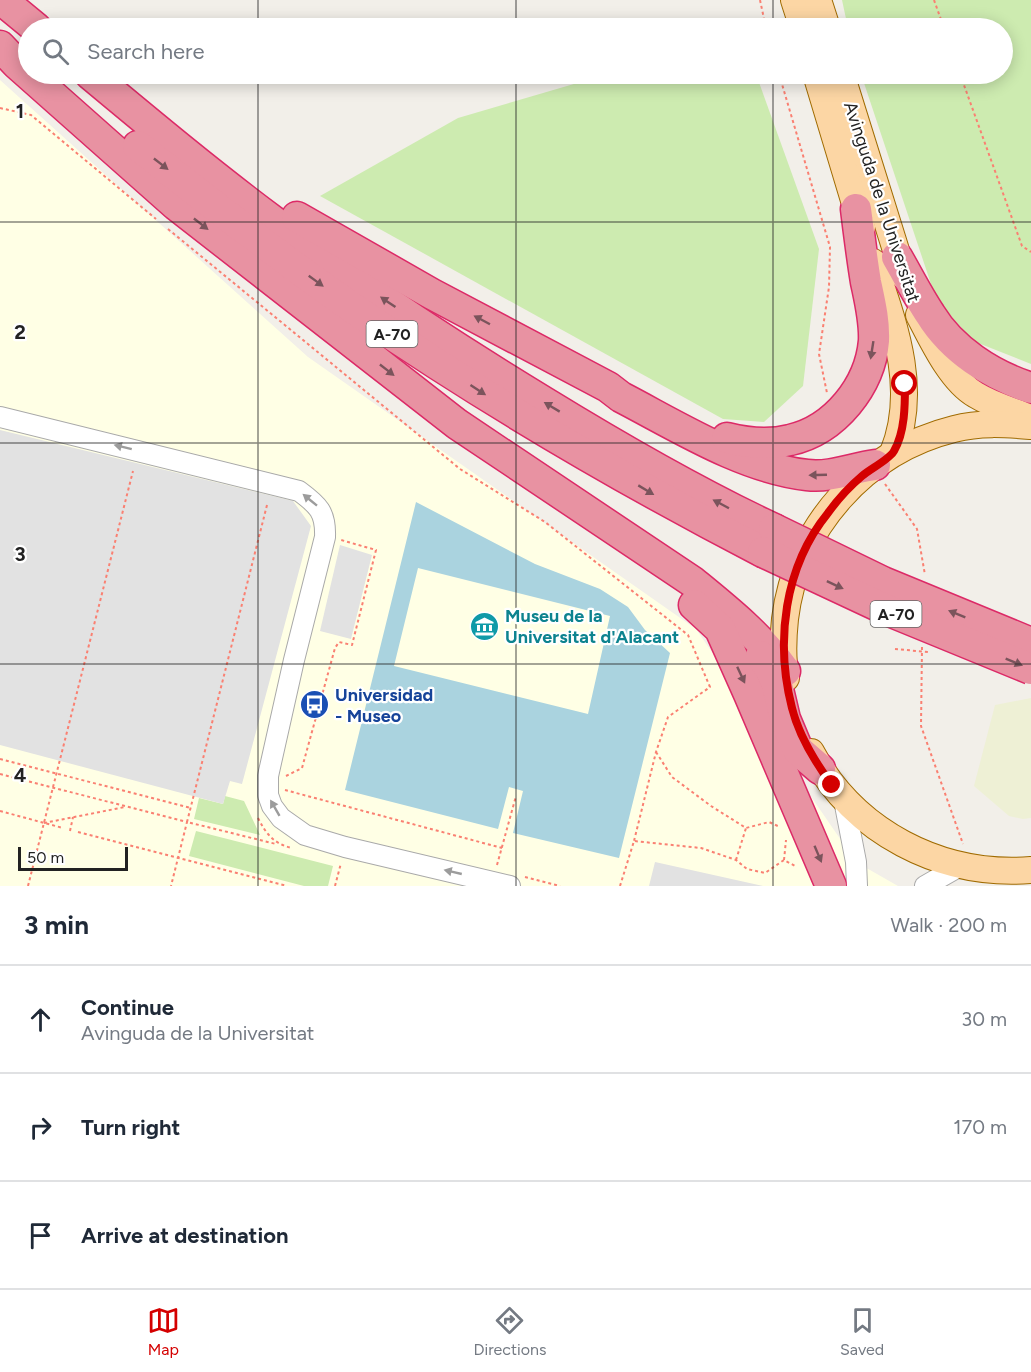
<!DOCTYPE html>
<html lang="en">
<head>
<meta charset="utf-8">
<style>
  :root { --surface:#fff; --page:#f6f6f7; --text:#1f2937; --muted:#747a83; --line:#e0e1e3; --accent:#d40000 }
  body { margin:0; font-family:Figtree,sans-serif; background:var(--page); color:var(--text) }
  .scale { position:absolute; left:18px; bottom:15px; width:110px; box-sizing:border-box; padding-left:6px; border:3px solid #222; border-top:0; font-size:16px; line-height:21px; white-space:nowrap; color:#222; -webkit-text-stroke:4px #fff; paint-order:stroke }
  .stop { position:absolute; width:18px; height:18px; margin:-14px; border:4px solid #d40000; border-radius:50%; background:#fff }
  .stop.end { background:#d40000; border-color:#fff; box-shadow:0 2px 6px #0008 }
  .list { margin:0; padding:0; list-style:none }
  h2 { display:flex; justify-content:space-between; align-items:center; height:78px; margin:0; padding:0 24px; font-size:26px }
  h2 small { font-size:20px; font-weight:400; color:var(--muted) }
  .list li { display:grid; grid-template-columns:39px 1fr auto; gap:18px; align-items:center; box-sizing:border-box; height:108px; padding:0 24px; border-top:2px solid var(--line) }
  .list b { display:block; font-size:22px; white-space:nowrap }
  .list p { margin:0; font-size:20px; white-space:nowrap; color:var(--muted) }
  .list em { font-size:20px; font-style:normal; color:var(--muted) }
  .icon { flex:none; width:33px; height:33px; fill:none; stroke:currentColor; stroke-width:2; stroke-linecap:round; stroke-linejoin:round }
  .map { position:relative; flex:none; width:1031px; height:886px; overflow:hidden }
  .search { position:absolute; background:var(--surface); box-shadow:0 3px 15px #0003; left:18px; right:18px; top:18px; height:66px; display:flex; align-items:center; gap:15px; box-sizing:border-box; padding:0 21px; border-radius:33px; color:var(--muted); font-size:22px }
  .sheet { height:402px; background:var(--surface) }
  nav { display:flex; justify-content:space-around; align-items:center; box-sizing:border-box; height:84px; border-top:2px solid var(--line); background:var(--surface); font-size:16px; color:var(--muted) }
  nav a { display:grid; justify-items:center; gap:3px }
  nav .on { color:var(--accent) }
  .map>svg:first-child { display:block }
  .education { fill:#ffffe5 }
  .farmland { fill:#eef0d5 }
  .grass { fill:#cdebb0 }
  .parking { fill:#e2e2e2 }
  .water { fill:#aad3df; fill-rule:evenodd }
  .lines { fill:none; stroke-linecap:round; stroke-linejoin:round }
  .tertiary-casing { stroke:#a9a9a9; stroke-width:22 }
  .primary-casing { stroke:#a06b00; stroke-width:28 }
  .motorway-casing { stroke:#dc2a67; stroke-width:33 }
  .path { stroke:#fa8072; stroke-width:2; stroke-dasharray:3 3; stroke-linecap:butt }
  .tertiary { stroke:#fff; stroke-width:20 }
  .primary { stroke:#fcd6a4; stroke-width:26 }
  .motorway { stroke:#e892a2; stroke-width:30 }
  .motorway-bridge-casing { stroke:#dc2a67; stroke-width:33; stroke-linecap:butt }
  .motorway-bridge { stroke:#e892a2; stroke-width:30 }
  .oneway { fill:#7b545c }
  .oneway2 { fill:#9c9c9c }
  .route { stroke:#d40000; stroke-width:8 }
  .grid { fill:none; stroke:#222; stroke-width:1.5; stroke-opacity:0.55 }
  .labels { text-anchor:middle; dominant-baseline:central; stroke-width:4.5; stroke-linejoin:round; paint-order:stroke }
  .shield { fill:#fff; stroke:#646464; stroke-width:1.5 }
  .shield-label { font-size:16px; font-weight:bold; fill:#222 }
  .street-label { font-size:18px; fill:#222; stroke:#fff }
  .culture-label { font-size:18px; font-weight:bold; fill:#0d838f; stroke:#fff; text-anchor:start }
  .transit-label { font-size:18px; font-weight:bold; fill:#164399; stroke:#fff; text-anchor:start }
  .grid-label { font-size:20px; text-anchor:middle; font-weight:bold; fill:#222; stroke:#fff; stroke-width:4.5; stroke-linejoin:round; paint-order:stroke }
</style>
</head>
<body>
<div class="map">
<svg width="1031" height="886" viewBox="0 0 1031 886">
  <rect width="100%" height="100%" fill="#f2efe9"/>
  <path class="education" d="M0,80L308,357L696,629L856,862L898,886H0Z"/>
  <path class="farmland" d="M1031,698V818L1023,819L1009,816L974,786L995,705Z"/>
  <g class="grass">
    <path d="M842,0H1031V364L973,341L936,299L861,74H1002V28H848Z"/>
    <path d="M608,74H756L819,249L803,386L764,422L723,419L320,196L458,118Z"/>
    <path d="M225,796L244,801L260,835L194,819L199,798L223,804Z"/>
    <path d="M196,831L333,866L328,886H304L189,856Z"/>
  </g>
  <g class="parking">
    <path d="M0,430L293,501L311,526L242,784L230,781L223,804L0,745Z"/>
    <path d="M340,545L372,555L351,639L320,631Z"/>
    <path d="M655,862L763,886H649Z"/>
  </g>
  <path class="water" d="M416,502L535,564L600,589L628,607L645,630L670,653L619,858L513,833L523,791L509,787L498,829L345,790ZM418,568L610,616L588,714L394,666Z"/>
  <g class="lines">
    <defs>
      <g id="tertiary">
        <path d="M0,417L299,491C318,505 326,512 325,537L294,660L268,776V795L272,806L281,818L305,835L345,847L510,886"/>
        <path d="M844,800L856,862L857,886"/>
        <path d="M925,886L960,866"/>
      </g>
      <g id="primary">
        <path d="M794,0L803,28"/>
        <path d="M818,0L827,28"/>
        <path d="M816,74L862,227"/>
        <path d="M841,74L904,276"/>
        <path d="M873,262C894,324 919,389 893,453"/>
        <path d="M919,315C932,340 951,381 976,395C992,405 1011,410 1028,417"/>
        <path d="M786,678C782,659 783,638 785,619C796,527 865,451 954,429C980,422 1005,424 1031,426"/>
        <path d="M811,752C854,832 940,877 1031,870"/>
      </g>
      <g id="motorway">
        <path d="M2,0L36,28"/>
        <path d="M0,46L17,64L176,205L457,424L693,582C726,609 760,636 785,671"/>
        <path d="M90,74C150,124 210,174 273,221C360,286 452,346 544,402C619,448 695,492 774,529"/>
        <path d="M138,146C211,203 284,261 360,313C489,401 624,480 763,552"/>
        <path d="M297,217L432,294L608,387L621,397C677,426 743,468 807,475C830,478 853,468 875,465"/>
        <path d="M897,257C908,276 918,296 930,314C952,350 991,375 1031,388"/>
        <path d="M727,438C747,443 770,445 790,440C835,430 870,386 874,341C875,321 870,301 866,282C862,258 859,233 856,209"/>
        <path d="M694,605L720,629L749,694L831,886"/>
        <path d="M761,656L769,667L777,685L785,719L798,750L820,769"/>
      </g>
    </defs>
    <use href="#tertiary" class="tertiary-casing"/>
    <use href="#primary" class="primary-casing"/>
    <use href="#motorway" class="motorway-casing"/>
    <g class="path">
      <path d="M760,0L766,28"/>
      <path d="M934,0L944,28"/>
      <path d="M779,74L830,247L829,287L819,354L827,393"/>
      <path d="M960,74L1022,246L1031,252"/>
      <path d="M0,108L31,115L156,219"/>
      <path d="M168,229L460,469L545,522L688,635L710,687L668,717L656,752L634,841"/>
      <path d="M885,484L917,529L925,575"/>
      <path d="M267,505L187,822L276,844"/>
      <path d="M922,647L921,726L963,844"/>
      <path d="M895,649L928,652"/>
      <path d="M656,752L672,777L711,806L746,828L769,822L780,827"/>
      <path d="M0,759L191,808"/>
      <path d="M0,774L187,822L171,886"/>
      <path d="M286,776L302,768L335,648L339,642L352,645L376,550L341,540"/>
      <path d="M285,790L502,848"/>
      <path d="M0,811L63,828"/>
      <path d="M258,818C266,834 274,844 292,848"/>
      <path d="M44,823L125,807"/>
      <path d="M70,831L73,817"/>
      <path d="M78,832L287,886"/>
      <path d="M736,860L746,828"/>
      <path d="M784,860L786,840"/>
      <path d="M497,865L516,796"/>
      <path d="M525,877L560,886"/>
      <path d="M28,886L133,471"/>
      <path d="M335,886L341,863"/>
      <path d="M620,886L634,841L701,848L736,860L747,869L765,873L784,860L797,867"/>
    </g>
    <use href="#tertiary" class="tertiary"/>
    <use href="#primary" class="primary"/>
    <use href="#motorway" class="motorway"/>
    <defs>
      <g id="motorway-bridge">
        <path d="M774,529L883,582L1031,643"/>
        <path d="M763,552L887,610L1031,669"/>
      </g>
    </defs>
    <use href="#motorway-bridge" class="motorway-bridge-casing"/>
    <use href="#motorway-bridge" class="motorway-bridge"/>
  </g>
  <defs><path id="oneway-solid" d="M-6-.8H1V-3.2L6.5 0L1 3.2V.8H-6Z" transform="scale(1.5)"/></defs>
  <g class="oneway">
    <use href="#oneway-solid" transform="translate(161 164) rotate(38)"/>
    <use href="#oneway-solid" transform="translate(201 224) rotate(38)"/>
    <use href="#oneway-solid" transform="translate(316 281) rotate(36)"/>
    <use href="#oneway-solid" transform="translate(388 302) rotate(-146)"/>
    <use href="#oneway-solid" transform="translate(482 320) rotate(-152)"/>
    <use href="#oneway-solid" transform="translate(872 350) rotate(99)"/>
    <use href="#oneway-solid" transform="translate(387 370) rotate(38)"/>
    <use href="#oneway-solid" transform="translate(478 390) rotate(33)"/>
    <use href="#oneway-solid" transform="translate(552 407) rotate(-149)"/>
    <use href="#oneway-solid" transform="translate(818 475) rotate(178)"/>
    <use href="#oneway-solid" transform="translate(646 490) rotate(31)"/>
    <use href="#oneway-solid" transform="translate(721 504) rotate(-152)"/>
    <use href="#oneway-solid" transform="translate(835 585) rotate(25)"/>
    <use href="#oneway-solid" transform="translate(957 614) rotate(-158)"/>
    <use href="#oneway-solid" transform="translate(1014 662) rotate(22)"/>
    <use href="#oneway-solid" transform="translate(741 675) rotate(65)"/>
    <use href="#oneway-solid" transform="translate(818 854) rotate(67)"/>
  </g>
  <g class="oneway2">
    <use href="#oneway-solid" transform="translate(123 447) rotate(-166)"/>
    <use href="#oneway-solid" transform="translate(310 500) rotate(-141)"/>
    <use href="#oneway-solid" transform="translate(275 808) rotate(-120)"/>
    <use href="#oneway-solid" transform="translate(453 872) rotate(-167)"/>
  </g>
  <g class="lines">
    <path class="route" d="M832,785C815,762 799,736 792,708C775,642 784,567 828,513C838,499 849,487 862,476C870,469 890,459 894,451C905,432 905,405 905,384"/>
  </g>
  <path class="grid" d="M258,0V28M516,0V28M773,0V28M258,74V886M516,74V886M773,74V886M0,222H1031M0,443H1031M0,664H1031"/>
  <defs>
    <symbol id="museum-disc" viewBox="-11 -11 22 22"><circle r="9.5" fill="#0f9aa8" stroke="#fff"/><path d="M0-6L6-3V-2H-6V-3ZM-5-1h2V3h-2ZM-1-1h2V3h-2ZM3-1h2V3H3ZM-6 4H6V6H-6Z" fill="#fff"/></symbol>
    <symbol id="bus-disc" viewBox="-11 -11 22 22"><circle r="9.5" fill="#1a4fb4" stroke="#fff"/><path d="M-5-6H5V4H4V6H2V4H-2V6H-4V4H-5ZM-3.5-4V0h7V-4ZM-3.5 1.2v1.5H-2V1.2ZM2 1.2v1.5H3.5V1.2Z" fill="#fff"/></symbol>
  </defs>
  <g fill-rule="evenodd">
    <use href="#museum-disc" x="468" y="610" width="33" height="33"/>
    <use href="#bus-disc" x="298" y="688" width="33" height="33"/>
  </g>
  <g class="labels">
    <g class="shield">
      <rect x="366.5" y="321" width="51" height="26" rx="4.5"/>
      <rect x="870.5" y="601" width="51" height="26" rx="4.5"/>
    </g>
    <g class="shield-label">
      <text x="392" y="334">A-70</text>
      <text x="896" y="614">A-70</text>
    </g>
    <g class="street-label">
      <text transform="translate(882 202) rotate(72)">Avinguda de la Universitat</text>
    </g>
    <g class="culture-label">
      <text x="505" y="616">Museu de la<tspan x="505" dy="21">Universitat d'Alacant</tspan></text>
    </g>
    <g class="transit-label">
      <text x="335" y="695">Universidad<tspan x="335" dy="21">- Museo</tspan></text>
    </g>
  </g>
  <g class="grid-label">
    <text x="20" y="118">1</text>
    <text x="20" y="339">2</text>
    <text x="20" y="561">3</text>
    <text x="20" y="782">4</text>
  </g>
</svg>
<div class="scale">50 m</div>
<div class="stop" style="left:905px;top:384px"></div>
<div class="stop end" style="left:832px;top:785px"></div>
<div class="search"><svg class="icon" aria-label="search" viewBox="0 0 24 24"><circle cx="10" cy="10" r="6"/><path d="M15 15l6 6"/></svg>Search here</div>
</div>
<section class="sheet">
<h2>3 min<small>Walk · 200 m</small></h2>
<ul class="list">
<li><svg class="icon" aria-label="ahead" viewBox="0 0 24 24"><path d="M12 20V5M6 11l6-6 6 6"/></svg><div><b>Continue</b><p>Avinguda de la Universitat</p></div><em>30 m</em></li>
<li><svg class="icon" aria-label="right" viewBox="0 0 24 24"><path d="M7 20v-9h11M14 6l5 5-5 5"/></svg><div><b>Turn right</b></div><em>170 m</em></li>
<li><svg class="icon" aria-label="arrive" viewBox="0 0 24 24"><path d="M6 21V4h12l-3 4 3 4H6"/></svg><div><b>Arrive at destination</b></div></li>
</ul>
</section>
<nav>
<a class="on"><svg class="icon" aria-label="map" viewBox="0 0 24 24"><path d="M3 6l6-2 6 2 6-2v14l-6 2-6-2-6 2zM9 4v14M15 6v14"/></svg>Map</a>
<a><svg class="icon" aria-label="directions" viewBox="0 0 24 24"><path d="M12 3l9 9-9 9-9-9zM9 14v-3h6M13 9l2 2-2 2"/></svg>Directions</a>
<a><svg class="icon" aria-label="saved" viewBox="0 0 24 24"><path d="M7 4h10v16l-5-4-5 4z"/></svg>Saved</a>
</nav>
</body>
</html>
